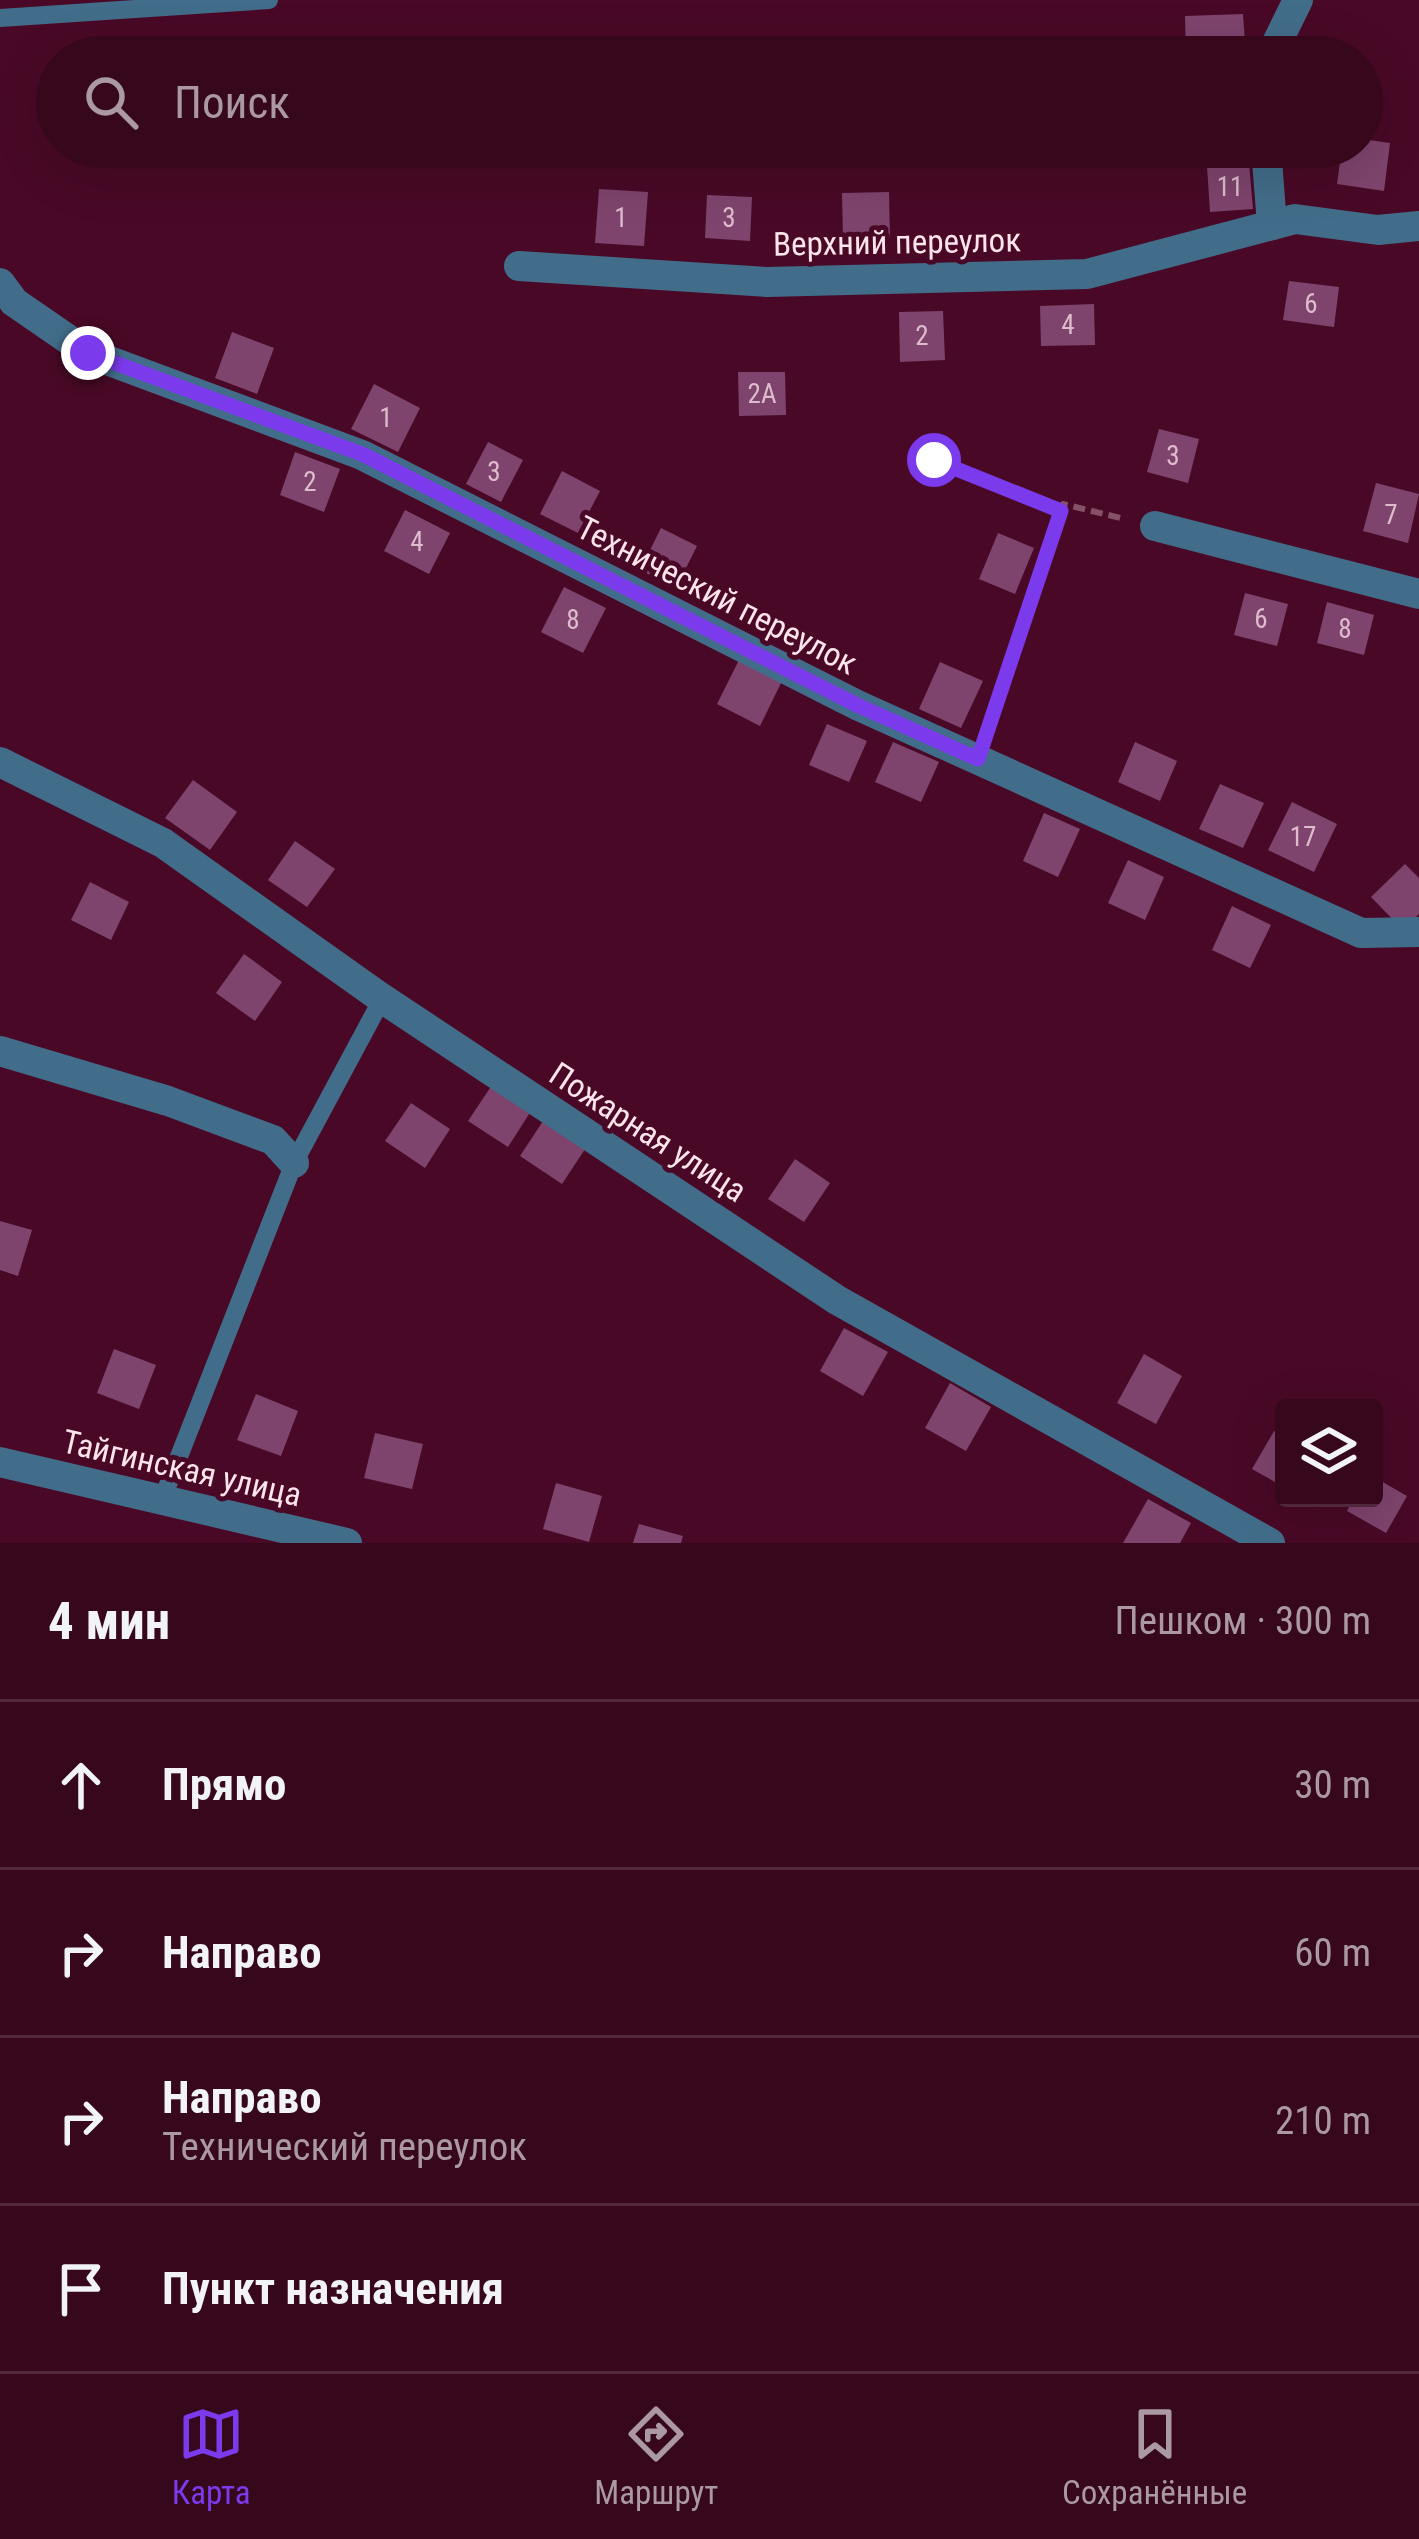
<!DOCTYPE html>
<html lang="ru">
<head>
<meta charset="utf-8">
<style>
  :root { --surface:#37071c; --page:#3e1025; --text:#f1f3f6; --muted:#aa99a3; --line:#51283b; --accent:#7c3aed }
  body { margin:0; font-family:"Roboto Condensed",sans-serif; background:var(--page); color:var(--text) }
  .controls { position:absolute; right:36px; bottom:36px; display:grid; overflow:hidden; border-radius:12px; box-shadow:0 12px 48px #0002 }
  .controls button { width:108px; height:108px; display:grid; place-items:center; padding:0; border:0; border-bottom:3px solid var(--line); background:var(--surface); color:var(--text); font:60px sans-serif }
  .stop { position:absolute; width:36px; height:36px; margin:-27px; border:9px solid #7c3aed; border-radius:50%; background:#fff }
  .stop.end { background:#7c3aed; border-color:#fff; box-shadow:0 3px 12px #0008 }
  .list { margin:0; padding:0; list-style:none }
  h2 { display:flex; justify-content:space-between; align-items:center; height:156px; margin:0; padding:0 48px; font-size:51px }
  h2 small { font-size:39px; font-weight:400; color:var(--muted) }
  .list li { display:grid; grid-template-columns:78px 1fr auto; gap:36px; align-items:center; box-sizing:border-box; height:168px; padding:0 48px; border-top:3px solid var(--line) }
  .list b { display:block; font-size:45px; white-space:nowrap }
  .list p { margin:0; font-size:39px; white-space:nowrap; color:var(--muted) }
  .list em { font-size:39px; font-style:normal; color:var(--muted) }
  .icon { flex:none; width:66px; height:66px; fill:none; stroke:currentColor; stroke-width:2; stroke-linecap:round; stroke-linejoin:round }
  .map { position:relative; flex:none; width:1419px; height:1543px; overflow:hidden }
  .search { position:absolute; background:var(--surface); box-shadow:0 12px 48px #0002; left:36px; right:36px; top:36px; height:132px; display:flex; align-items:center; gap:30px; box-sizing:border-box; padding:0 42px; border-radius:66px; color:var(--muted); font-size:45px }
  .sheet { height:828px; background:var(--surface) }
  nav { display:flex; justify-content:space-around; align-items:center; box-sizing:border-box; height:168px; border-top:3px solid var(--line); background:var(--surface); font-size:33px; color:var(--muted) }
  nav a { display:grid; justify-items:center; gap:6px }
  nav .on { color:var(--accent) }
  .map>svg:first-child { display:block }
  .building { fill:#7e446d }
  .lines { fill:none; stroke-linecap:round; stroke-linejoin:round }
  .path { stroke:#855167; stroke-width:6; stroke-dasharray:12 6; stroke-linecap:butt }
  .lane { stroke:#426d8a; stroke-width:18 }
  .street { stroke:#426d8a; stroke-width:30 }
  .route { stroke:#7c3aed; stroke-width:15 }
  .labels { text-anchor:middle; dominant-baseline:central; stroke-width:10; stroke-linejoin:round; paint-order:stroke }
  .number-label { font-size:27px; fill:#ddbccc }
  .street-label { font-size:33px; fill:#fde4eb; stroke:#490926 }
</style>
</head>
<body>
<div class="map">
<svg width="1419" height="1543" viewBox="0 0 1419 1543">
  <rect width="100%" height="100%" fill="#490926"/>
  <g class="building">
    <path d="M1243,14L1246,57H1186L1185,16Z"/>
    <path d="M121,40L122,57H76L75,43Z"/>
    <path d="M1362,139L1390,143L1384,191L1337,184L1342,147H1362Z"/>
    <path d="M1249,163L1253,209L1210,212L1207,166Z"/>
    <path d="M599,189L648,192L644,246L595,243Z"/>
    <path d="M889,192L890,239L843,240L842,193Z"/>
    <path d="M707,195L752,197L750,241L705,238Z"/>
    <path d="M1289,281L1339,287L1334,327L1283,320Z"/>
    <path d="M1094,304L1095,345L1041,346L1040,306Z"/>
    <path d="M943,311L945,360L900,362L899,312Z"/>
    <path d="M232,332L274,348L257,394L215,378Z"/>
    <path d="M738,372H785L786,415L739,416Z"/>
    <path d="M374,384L420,408L398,452L351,429Z"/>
    <path d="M1159,429L1199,439L1188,483L1147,472Z"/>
    <path d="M488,442L523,460L501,502L466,484Z"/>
    <path d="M295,452L340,469L324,512L280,495Z"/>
    <path d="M562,471L600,491L578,533L540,514Z"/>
    <path d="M1376,483L1419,494L1408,543L1363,531Z"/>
    <path d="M405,510L450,533L429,574L384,551Z"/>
    <path d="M661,528L697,546L676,588L640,570Z"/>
    <path d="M998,533L1034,548L1015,594L979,579Z"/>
    <path d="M564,587L606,608L583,653L541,632Z"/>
    <path d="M1245,593L1288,604L1277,646L1234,635Z"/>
    <path d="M1327,602L1374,615L1364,655L1317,643Z"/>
    <path d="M739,660L782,681L760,726L717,704Z"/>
    <path d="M940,662L983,681L961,728L919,709Z"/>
    <path d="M827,724L867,741L849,782L809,765Z"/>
    <path d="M893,742L939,762L921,802L875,782Z"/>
    <path d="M1135,742L1177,761L1160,801L1118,782Z"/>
    <path d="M193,780L237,812L210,850L165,818Z"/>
    <path d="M1220,784L1264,803L1243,848L1199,829Z"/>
    <path d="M1292,802L1337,824L1314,872L1268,850Z"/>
    <path d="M1044,813L1080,829L1058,877L1023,861Z"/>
    <path d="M295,841L335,869L307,907L268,880Z"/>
    <path d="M1128,860L1164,877L1145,920L1108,903Z"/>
    <path d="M1405,864L1419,878V914L1403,930L1371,897Z"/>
    <path d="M90,882L129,902L111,940L71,920Z"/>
    <path d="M1232,906L1271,925L1250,968L1212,950Z"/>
    <path d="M244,954L282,982L255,1021L216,993Z"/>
    <path d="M492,1085L531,1111L508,1147L468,1121Z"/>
    <path d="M411,1103L450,1129L425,1168L385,1141Z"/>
    <path d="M547,1115L589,1143L562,1184L520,1156Z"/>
    <path d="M795,1159L830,1183L804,1222L768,1199Z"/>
    <path d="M0,1221L32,1230L18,1276L0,1270Z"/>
    <path d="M844,1328L888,1352L863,1396L820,1371Z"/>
    <path d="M114,1349L156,1365L139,1409L97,1393Z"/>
    <path d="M1144,1354L1182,1376L1156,1424L1117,1403Z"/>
    <path d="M950,1383L991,1407L966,1451L925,1428Z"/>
    <path d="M256,1394L298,1411L281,1456L237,1440Z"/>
    <path d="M1274,1431L1284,1437V1487L1252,1469Z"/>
    <path d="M375,1433L423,1444L412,1489L364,1478Z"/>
    <path d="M1374,1477L1407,1496L1386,1533L1347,1511L1354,1498H1374Z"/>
    <path d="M556,1483L602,1496L589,1542L543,1529Z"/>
    <path d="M1148,1499L1191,1523L1180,1543H1123Z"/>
    <path d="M639,1524L683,1536L681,1543H633Z"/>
  </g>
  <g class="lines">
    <g class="path">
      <path d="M934,460L1061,511"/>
      <path d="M987,733L1063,504L1125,519"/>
    </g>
    <g class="lane">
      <path d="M0,18L269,0"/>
      <path d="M162,1500L294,1163L382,999"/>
    </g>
    <g class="street">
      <path d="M1270,57L1298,0"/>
      <path d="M1266,147L1272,225"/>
      <path d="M519,266L767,282L1087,274L1295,219L1378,230L1419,226"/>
      <path d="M0,283L14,302L88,353L362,455L857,705L1361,933L1419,932"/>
      <path d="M1155,526L1419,594"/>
      <path d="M0,762L163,843L377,995L837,1300L1270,1543"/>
      <path d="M0,1051L168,1101L273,1140L294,1163"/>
      <path d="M0,1462L347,1543"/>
    </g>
  </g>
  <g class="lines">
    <path class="route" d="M88,353L362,454L857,705L978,759L1061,511L934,460"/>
  </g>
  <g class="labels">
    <g class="number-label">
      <text x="1230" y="187">11</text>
      <text x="621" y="218">1</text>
      <text x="729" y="218">3</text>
      <text x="1311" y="304">6</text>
      <text x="1068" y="325">4</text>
      <text x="922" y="336">2</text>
      <text x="762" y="394">2А</text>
      <text x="386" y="418">1</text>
      <text x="1173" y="456">3</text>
      <text x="494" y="472">3</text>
      <text x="310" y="482">2</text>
      <text x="1391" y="515">7</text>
      <text x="417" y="542">4</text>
      <text x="1261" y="619">6</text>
      <text x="573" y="620">8</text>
      <text x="1345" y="629">8</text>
      <text x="1303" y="837">17</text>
    </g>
    <g class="street-label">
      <text transform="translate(897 242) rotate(-1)">Верхний переулок</text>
      <text transform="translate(717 595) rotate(27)">Технический переулок</text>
      <text transform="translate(648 1132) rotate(33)">Пожарная улица</text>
      <text transform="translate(182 1468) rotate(13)">Тайгинская улица</text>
    </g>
  </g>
</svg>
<div class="controls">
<button><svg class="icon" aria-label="layers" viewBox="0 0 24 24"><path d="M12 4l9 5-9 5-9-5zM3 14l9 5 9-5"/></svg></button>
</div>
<div class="stop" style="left:934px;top:460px"></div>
<div class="stop end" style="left:88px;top:353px"></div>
<div class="search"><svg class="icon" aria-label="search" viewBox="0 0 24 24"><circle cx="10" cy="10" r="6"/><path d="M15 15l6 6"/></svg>Поиск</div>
</div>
<section class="sheet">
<h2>4 мин<small>Пешком · 300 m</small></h2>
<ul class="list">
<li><svg class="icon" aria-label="ahead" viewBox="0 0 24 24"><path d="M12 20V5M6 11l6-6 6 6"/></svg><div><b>Прямо</b></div><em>30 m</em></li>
<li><svg class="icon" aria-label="right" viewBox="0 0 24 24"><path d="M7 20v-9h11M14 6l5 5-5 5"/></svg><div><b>Направо</b></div><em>60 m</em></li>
<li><svg class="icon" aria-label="right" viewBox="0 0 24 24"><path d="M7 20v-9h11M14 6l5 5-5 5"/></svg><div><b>Направо</b><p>Технический переулок</p></div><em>210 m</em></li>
<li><svg class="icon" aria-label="arrive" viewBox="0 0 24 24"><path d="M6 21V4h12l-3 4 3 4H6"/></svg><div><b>Пункт назначения</b></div></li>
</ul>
</section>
<nav>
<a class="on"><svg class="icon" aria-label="map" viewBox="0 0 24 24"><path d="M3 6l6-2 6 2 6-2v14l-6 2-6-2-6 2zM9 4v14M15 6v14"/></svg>Карта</a>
<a><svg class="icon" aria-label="directions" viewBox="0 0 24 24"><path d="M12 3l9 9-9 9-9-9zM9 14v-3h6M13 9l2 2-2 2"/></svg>Маршрут</a>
<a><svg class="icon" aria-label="saved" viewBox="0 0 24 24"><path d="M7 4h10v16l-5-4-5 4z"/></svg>Сохранённые</a>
</nav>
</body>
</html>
